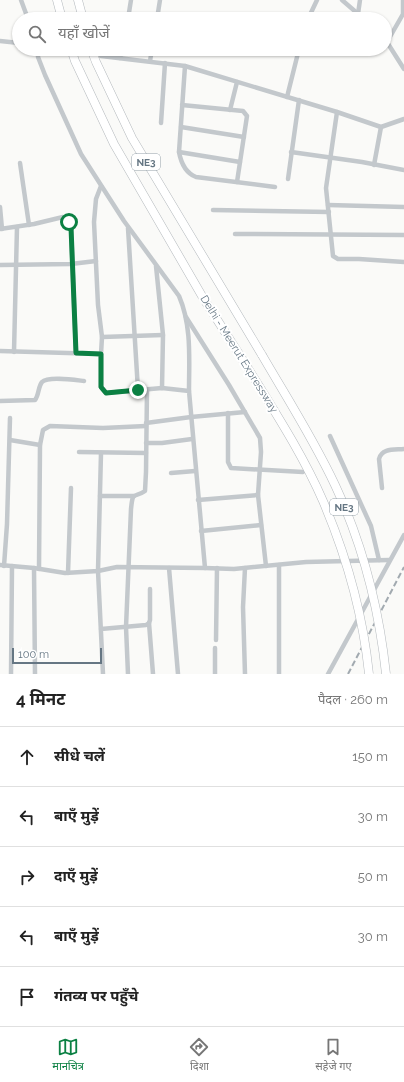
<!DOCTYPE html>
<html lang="hi">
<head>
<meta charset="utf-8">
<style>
  :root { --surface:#fff; --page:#f2f2f2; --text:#222; --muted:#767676; --line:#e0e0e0; --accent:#0b8043 }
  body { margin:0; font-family:Raleway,"Noto Sans Devanagari",sans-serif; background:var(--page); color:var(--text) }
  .scale { position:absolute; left:12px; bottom:10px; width:90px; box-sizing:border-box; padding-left:4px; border:2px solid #657683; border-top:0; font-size:11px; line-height:14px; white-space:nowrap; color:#657683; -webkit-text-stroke:3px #fff; paint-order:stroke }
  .stop { position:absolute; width:12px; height:12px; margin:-9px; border:3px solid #0b8043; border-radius:50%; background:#fff }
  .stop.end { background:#0b8043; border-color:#fff; box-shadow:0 1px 4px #0008 }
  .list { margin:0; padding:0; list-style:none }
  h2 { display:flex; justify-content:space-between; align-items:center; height:52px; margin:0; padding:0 16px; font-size:17px }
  h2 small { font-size:13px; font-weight:400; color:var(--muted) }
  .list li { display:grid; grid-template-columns:26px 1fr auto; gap:12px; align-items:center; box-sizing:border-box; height:60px; padding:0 16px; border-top:1px solid var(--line) }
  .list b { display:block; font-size:15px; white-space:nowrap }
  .list em { font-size:13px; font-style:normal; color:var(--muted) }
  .icon { flex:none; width:22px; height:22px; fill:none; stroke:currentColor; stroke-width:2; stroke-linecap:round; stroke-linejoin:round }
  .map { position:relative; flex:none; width:404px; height:674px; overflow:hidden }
  .search { position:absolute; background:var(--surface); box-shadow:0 1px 3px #0004; left:12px; right:12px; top:12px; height:44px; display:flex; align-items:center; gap:10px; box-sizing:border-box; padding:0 14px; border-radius:22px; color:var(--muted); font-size:15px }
  .sheet { height:352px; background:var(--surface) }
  nav { display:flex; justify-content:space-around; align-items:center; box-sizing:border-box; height:56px; border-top:1px solid var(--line); background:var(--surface); font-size:11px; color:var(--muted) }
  nav a { display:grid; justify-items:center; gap:2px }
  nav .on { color:var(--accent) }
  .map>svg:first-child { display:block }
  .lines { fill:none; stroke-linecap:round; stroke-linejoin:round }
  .street-tunnel { stroke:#d5d9db; stroke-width:4.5; stroke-dasharray:4.5 2; stroke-linecap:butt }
  .highway-casing { stroke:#b4b9bd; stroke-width:9 }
  .street { stroke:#c3c8cc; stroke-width:4.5 }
  .highway { stroke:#fff; stroke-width:8 }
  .rail { stroke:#a2aab0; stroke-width:2; stroke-dasharray:6 3; stroke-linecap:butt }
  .highway-bridge-casing { stroke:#b4b9bd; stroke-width:9; stroke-linecap:butt }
  .highway-bridge { stroke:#fff; stroke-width:8 }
  .route { stroke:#0b8043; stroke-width:5 }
  .labels { text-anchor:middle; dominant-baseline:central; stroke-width:4; stroke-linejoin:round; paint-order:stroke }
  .shield { fill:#fff; stroke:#939fa8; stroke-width:1 }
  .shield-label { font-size:10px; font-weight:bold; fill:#657683 }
  .street-label { font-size:11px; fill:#657683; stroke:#fff }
</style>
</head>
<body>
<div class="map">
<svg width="404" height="674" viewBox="0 0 404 674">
  <rect width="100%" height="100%" fill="#fafaf8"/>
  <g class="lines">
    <path class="street-tunnel" d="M71,50L93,54"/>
    <defs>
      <g id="highway">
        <path d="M57,0L62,19"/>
        <path d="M78,0L83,19"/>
        <path d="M71,49L75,61L114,144L202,296L246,365"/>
        <path d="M91,49L96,62L132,138L262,355"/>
      </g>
    </defs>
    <use href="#highway" class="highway-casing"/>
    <g class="street">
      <path d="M21,0L28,19"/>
      <path d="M342,0L364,19"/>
      <path d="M358,14L360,0"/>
      <path d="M128,19L131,0"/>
      <path d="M157,19L160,0"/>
      <path d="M308,19L317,0"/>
      <path d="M385,39L404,69"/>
      <path d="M0,41L19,43"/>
      <path d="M387,42L403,14V0"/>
      <path d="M38,49V57L45,75L81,154L124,221L179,296C192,326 189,360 189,391"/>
      <path d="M101,56L185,66L337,112L381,127L404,119"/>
      <path d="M120,58L122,49"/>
      <path d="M150,61L152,49"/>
      <path d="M185,66L179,152C181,163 186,173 196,177L275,187"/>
      <path d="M287,97L299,49"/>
      <path d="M182,105L243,111L247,116L237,182"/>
      <path d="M230,110L237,82"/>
      <path d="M337,112L326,188L333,256L338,259H359L404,262"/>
      <path d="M161,123L165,63"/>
      <path d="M181,127L244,137"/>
      <path d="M179,152L240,162"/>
      <path d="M291,152L362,162L404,170"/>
      <path d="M20,163L29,225"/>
      <path d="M374,165L381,127"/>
      <path d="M288,179L299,100"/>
      <path d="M101,186L96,199L94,222L98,305L102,337L101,354"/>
      <path d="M328,205L404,207"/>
      <path d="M0,207L2,229"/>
      <path d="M213,210L329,212"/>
      <path d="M128,228L138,390"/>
      <path d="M0,229L34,224L63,217C68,219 69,222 71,227L76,353"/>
      <path d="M235,234L404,235"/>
      <path d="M0,265L71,264L96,261"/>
      <path d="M156,266L163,335L162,388"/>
      <path d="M186,317L229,385L260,438L261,452L258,495L266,566"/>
      <path d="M102,337L163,335"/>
      <path d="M0,351L101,354V387L106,393L162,388L189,391L205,568"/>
      <path d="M14,352L17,227"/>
      <path d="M0,401L35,400C39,395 38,387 42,382C48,376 75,380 84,381"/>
      <path d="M228,413V462L231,468L303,472"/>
      <path d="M146,423L191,417L245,412"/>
      <path d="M330,436L371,526L379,560"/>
      <path d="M10,440L40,445"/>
      <path d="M146,443H162L192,439"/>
      <path d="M79,452L146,453"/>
      <path d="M101,453L98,571L103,674"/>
      <path d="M171,473L195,471"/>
      <path d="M382,488L379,459C382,448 394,450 404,449"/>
      <path d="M100,496H134"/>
      <path d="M198,500L258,495"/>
      <path d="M201,531L261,525"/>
      <path d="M0,565L34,568L65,573L98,571L117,567L205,568L234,569L306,562L389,560"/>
      <path d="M279,565V674"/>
      <path d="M4,566L7,524L10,418"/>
      <path d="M34,568L35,674"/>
      <path d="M169,568L178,674"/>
      <path d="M39,569L40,445L43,430L50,426L103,428L146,426"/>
      <path d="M68,573L71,488"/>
      <path d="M149,623L153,674"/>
      <path d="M101,629L146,625L149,623L150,620V589"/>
      <path d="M216,640L217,568"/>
      <path d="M215,648V674"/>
      <path d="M11,674L12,566"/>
      <path d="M128,674L126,627L131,509C133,489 134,499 145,491L146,472L147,389"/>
      <path d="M245,674L243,607L245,568"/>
      <path d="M328,674L404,535"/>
    </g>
    <use href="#highway" class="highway"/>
    <path class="rail" d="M348,674L404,567"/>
    <defs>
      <g id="highway-bridge">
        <path d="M262,355C287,398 314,440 335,485C363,545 379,608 386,674"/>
        <path d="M246,365C273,409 302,453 323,501C346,555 363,615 369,674"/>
      </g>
    </defs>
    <use href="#highway-bridge" class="highway-bridge-casing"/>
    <use href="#highway-bridge" class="highway-bridge"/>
  </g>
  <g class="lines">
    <path class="route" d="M69,222L71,227L76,353L101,354V387L106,393L138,390"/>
  </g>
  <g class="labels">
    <g class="shield">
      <rect x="132" y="154" width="28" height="16" rx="3"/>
      <rect x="330" y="499" width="28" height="16" rx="3"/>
    </g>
    <g class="shield-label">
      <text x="146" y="162">NE3</text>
      <text x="344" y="507">NE3</text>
    </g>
    <g class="street-label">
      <text transform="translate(239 354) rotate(58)">Delhi - Meerut Expressway</text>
    </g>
  </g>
</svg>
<div class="scale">100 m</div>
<div class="stop" style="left:69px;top:222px"></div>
<div class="stop end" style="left:138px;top:390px"></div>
<div class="search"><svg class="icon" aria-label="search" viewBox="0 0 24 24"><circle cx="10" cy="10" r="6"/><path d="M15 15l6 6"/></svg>यहाँ खोजें</div>
</div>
<section class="sheet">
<h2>4 मिनट<small>पैदल · 260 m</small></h2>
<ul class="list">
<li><svg class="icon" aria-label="ahead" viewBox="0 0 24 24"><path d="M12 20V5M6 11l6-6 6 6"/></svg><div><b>सीधे चलें</b></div><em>150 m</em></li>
<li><svg class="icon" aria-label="left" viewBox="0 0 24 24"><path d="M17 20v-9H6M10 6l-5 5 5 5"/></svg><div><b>बाएँ मुड़ें</b></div><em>30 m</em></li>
<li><svg class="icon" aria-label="right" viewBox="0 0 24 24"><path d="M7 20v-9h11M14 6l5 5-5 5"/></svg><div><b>दाएँ मुड़ें</b></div><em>50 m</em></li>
<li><svg class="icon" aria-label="left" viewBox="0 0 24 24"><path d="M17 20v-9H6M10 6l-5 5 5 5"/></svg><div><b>बाएँ मुड़ें</b></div><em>30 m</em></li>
<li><svg class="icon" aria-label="arrive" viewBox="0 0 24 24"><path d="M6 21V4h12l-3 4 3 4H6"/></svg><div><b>गंतव्य पर पहुँचे</b></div></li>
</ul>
</section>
<nav>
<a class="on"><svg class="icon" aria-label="map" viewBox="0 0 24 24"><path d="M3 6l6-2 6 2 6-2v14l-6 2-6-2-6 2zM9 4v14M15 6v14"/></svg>मानचित्र</a>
<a><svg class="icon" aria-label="directions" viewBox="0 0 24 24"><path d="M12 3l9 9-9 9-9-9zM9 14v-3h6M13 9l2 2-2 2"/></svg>दिशा</a>
<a><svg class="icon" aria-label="saved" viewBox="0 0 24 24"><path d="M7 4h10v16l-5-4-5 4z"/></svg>सहेजे गए</a>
</nav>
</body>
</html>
